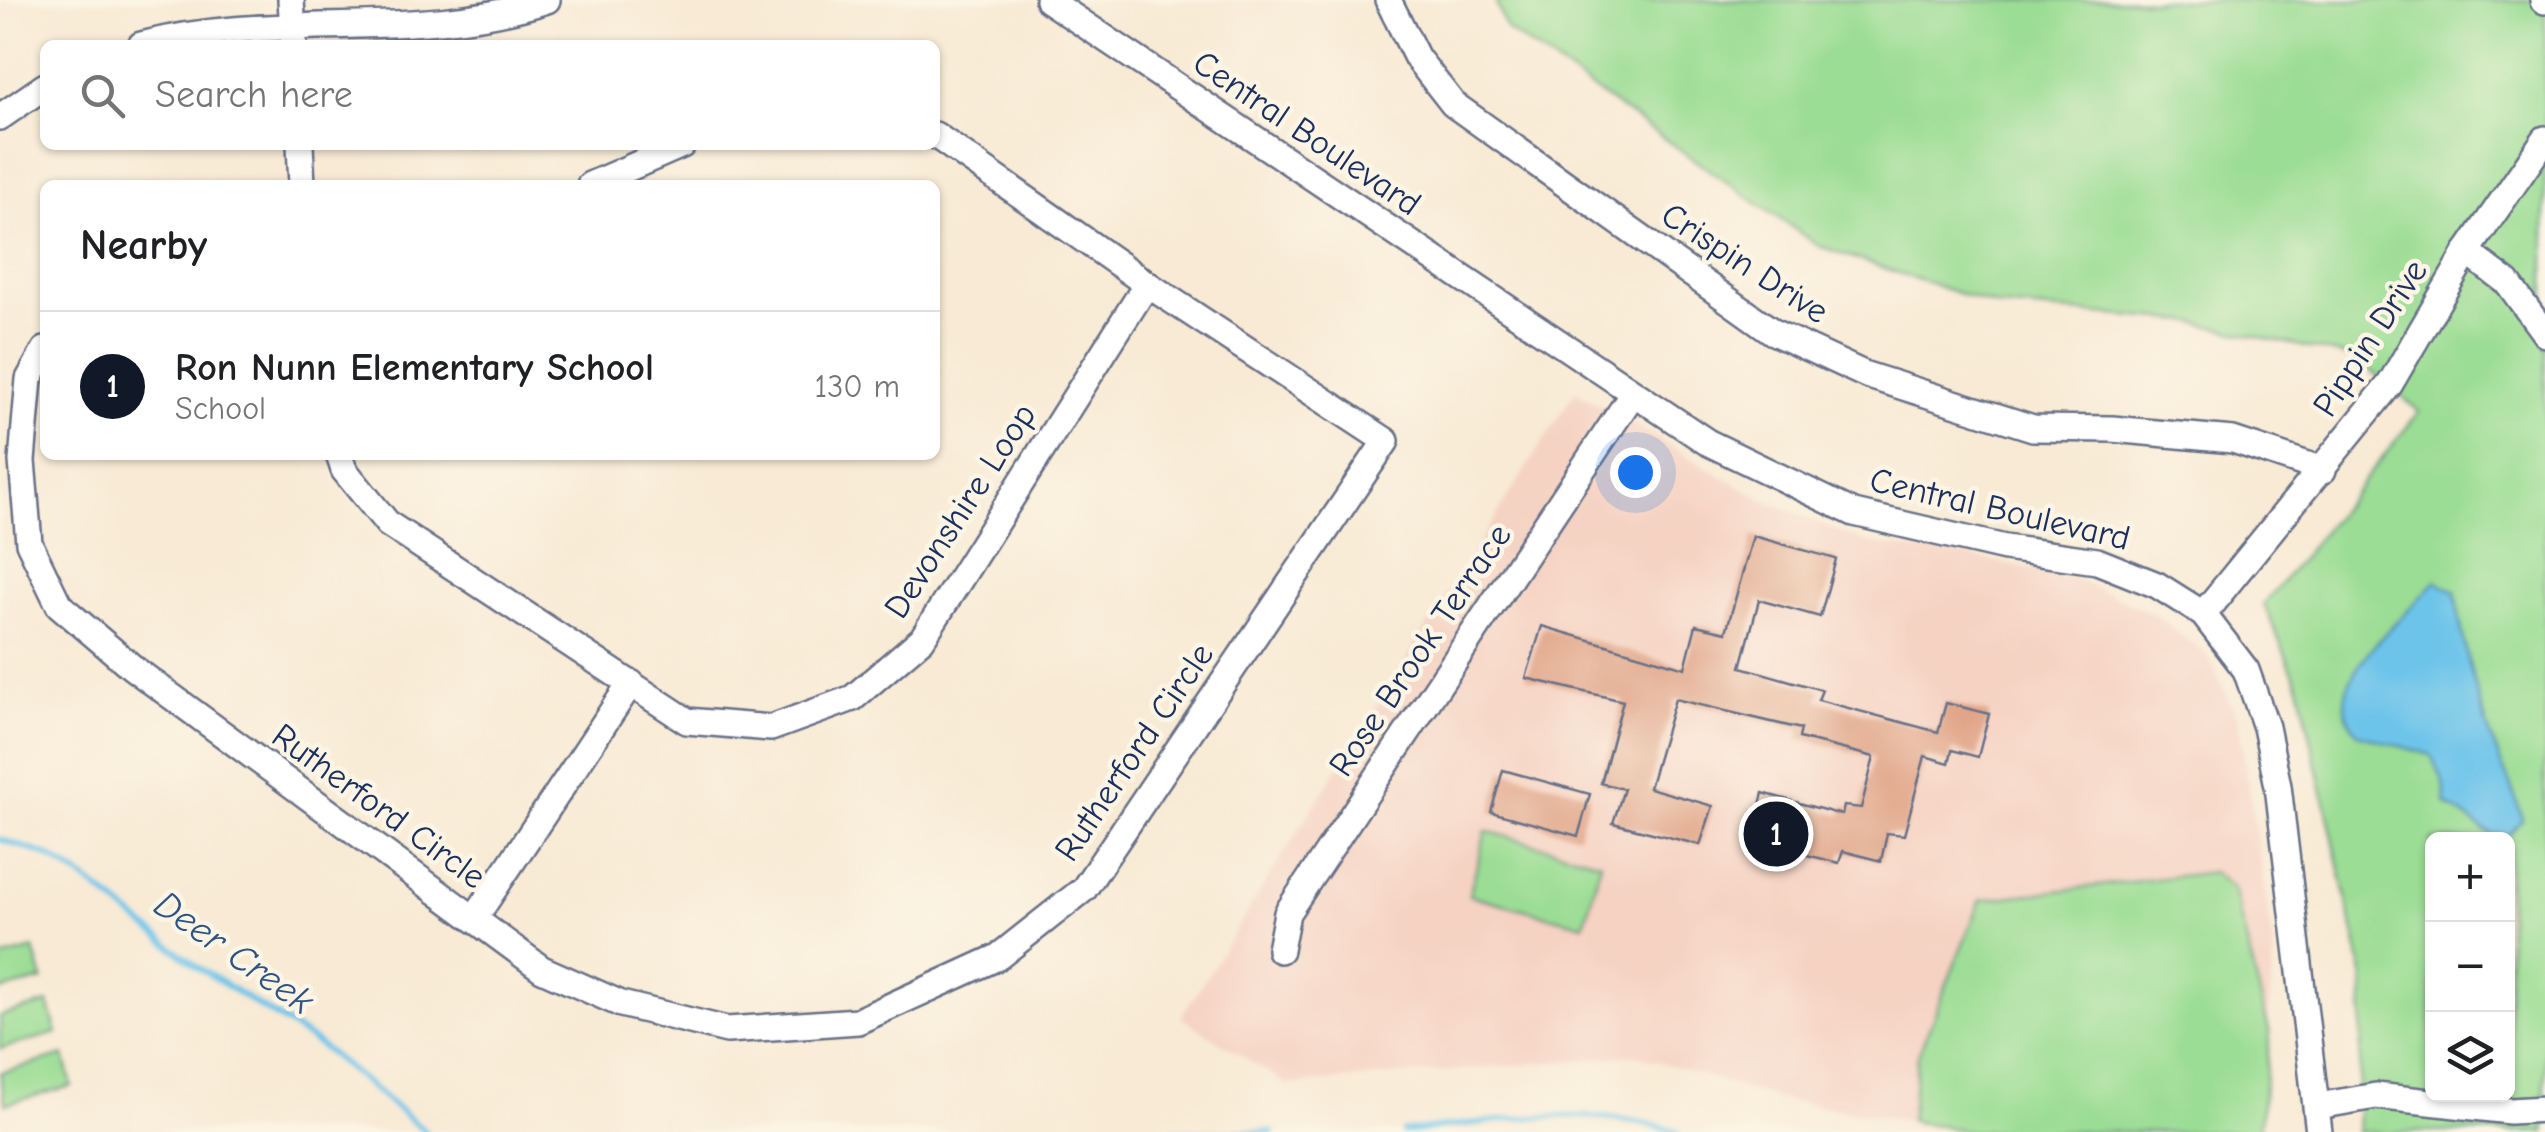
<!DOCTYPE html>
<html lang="en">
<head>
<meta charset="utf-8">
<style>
  :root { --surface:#fff; --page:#f2f2f2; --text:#202124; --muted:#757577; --line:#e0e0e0; --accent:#111827 }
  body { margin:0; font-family:"Comic Neue",sans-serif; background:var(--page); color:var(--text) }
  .controls { position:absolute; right:30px; bottom:30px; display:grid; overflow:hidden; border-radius:15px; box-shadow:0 2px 8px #0004 }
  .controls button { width:90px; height:90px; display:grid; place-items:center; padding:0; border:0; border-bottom:2px solid var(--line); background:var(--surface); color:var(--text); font:50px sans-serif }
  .you { position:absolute; left:1635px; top:472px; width:35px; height:35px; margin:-25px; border:8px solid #fff; border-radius:50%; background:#1a73e8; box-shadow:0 0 0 15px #1a73e833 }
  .badge { display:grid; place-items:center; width:65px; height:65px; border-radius:50%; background:var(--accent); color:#fff; font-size:32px; font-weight:700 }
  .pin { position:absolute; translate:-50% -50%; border:5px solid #fff; box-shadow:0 2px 10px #0006 }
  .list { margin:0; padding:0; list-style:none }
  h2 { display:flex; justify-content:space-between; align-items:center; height:130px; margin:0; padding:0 40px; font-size:42px }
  h2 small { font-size:32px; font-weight:400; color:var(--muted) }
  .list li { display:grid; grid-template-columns:65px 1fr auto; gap:30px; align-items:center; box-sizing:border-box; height:150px; padding:0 40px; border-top:2px solid var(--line) }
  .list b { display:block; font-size:38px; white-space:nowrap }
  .list p { margin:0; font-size:32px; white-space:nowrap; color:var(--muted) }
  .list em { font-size:32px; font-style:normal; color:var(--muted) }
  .icon { flex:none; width:55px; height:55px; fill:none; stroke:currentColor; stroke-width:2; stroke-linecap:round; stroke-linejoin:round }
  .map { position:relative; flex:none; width:2545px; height:1132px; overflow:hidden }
  .search { position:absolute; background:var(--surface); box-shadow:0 2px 8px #0004; left:40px; top:40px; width:900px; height:110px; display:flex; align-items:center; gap:25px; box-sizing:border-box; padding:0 35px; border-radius:15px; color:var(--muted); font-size:38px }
  .panel { position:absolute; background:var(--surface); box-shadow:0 2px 8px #0004; left:40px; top:180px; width:900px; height:280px; border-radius:15px }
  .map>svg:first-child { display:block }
  .built { fill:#f5d2c2 }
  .green { fill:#9bdd94; stroke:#5b8679; stroke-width:2.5; fill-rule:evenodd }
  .water { fill:#6dc4ea; stroke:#447aa4; stroke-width:2.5 }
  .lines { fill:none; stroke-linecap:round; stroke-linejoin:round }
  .stream { stroke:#6dc4ea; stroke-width:6 }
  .building { fill:#e0a386 }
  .minor-casing { stroke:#687087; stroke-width:30 }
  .minor { stroke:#fff; stroke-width:25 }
  .labels { text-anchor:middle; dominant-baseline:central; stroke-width:9; stroke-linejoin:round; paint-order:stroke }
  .street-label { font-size:35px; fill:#1b2f5e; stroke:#fcf5e5 }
  .water-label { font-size:38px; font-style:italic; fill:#305481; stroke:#fcf5e5 }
</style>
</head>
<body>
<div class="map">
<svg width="2545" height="1132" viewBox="0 0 2545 1132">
  <rect width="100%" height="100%" fill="#fcf5e5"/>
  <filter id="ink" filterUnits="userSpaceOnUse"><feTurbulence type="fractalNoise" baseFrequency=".01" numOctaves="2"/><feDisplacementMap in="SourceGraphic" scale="20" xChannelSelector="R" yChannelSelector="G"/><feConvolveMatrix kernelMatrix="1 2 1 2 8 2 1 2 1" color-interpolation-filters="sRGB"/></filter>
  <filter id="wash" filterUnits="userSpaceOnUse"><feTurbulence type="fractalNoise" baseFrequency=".0048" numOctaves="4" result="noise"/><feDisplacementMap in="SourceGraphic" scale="40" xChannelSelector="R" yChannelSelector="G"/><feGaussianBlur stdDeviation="2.25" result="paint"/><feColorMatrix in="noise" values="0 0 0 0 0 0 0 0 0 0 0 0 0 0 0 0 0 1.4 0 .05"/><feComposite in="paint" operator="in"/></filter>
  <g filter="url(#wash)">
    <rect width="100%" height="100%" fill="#f8ead4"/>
    <path class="built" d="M1575,391L1760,498L1867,543L1969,556L2073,578L2155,615L2208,656L2238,719L2274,950L2259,1132H1972L1778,1099L1637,1055L1287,1085L1181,1017Z"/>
    <g class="green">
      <path d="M1495,0H2545V1132H2357L2364,978L2300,689L2264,605L2419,412L2390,384L2350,357L2187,321L1996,306L1819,246L1507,30ZM2432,840H2508V1094H2432Z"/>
      <path d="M1486,831L1601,862L1584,925L1469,895Z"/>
      <path d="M2212,872L2233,889L2270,1034L2259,1132H1972L1910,1121L1918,1055L1981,900Z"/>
      <path d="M34,949L43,980L0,991V958Z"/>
      <path d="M48,1003L57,1033L0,1049V1016Z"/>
      <path d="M64,1055L72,1086L5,1104L0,1073Z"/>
    </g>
    <path class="water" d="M2436,581L2455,591C2463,645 2475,694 2494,745C2503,771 2516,793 2522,819L2509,835H2492L2446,804L2444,783L2431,755L2358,734C2354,728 2347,720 2346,713C2335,668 2411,612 2436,581Z"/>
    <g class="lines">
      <g class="stream">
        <path d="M0,839L47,855L85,879L196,966L317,1043L426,1132"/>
        <path d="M1165,1132H1272"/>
        <path d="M1403,1132C1493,1122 1589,1102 1677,1132"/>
      </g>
    </g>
    <g id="blocks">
      <g class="building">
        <path d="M1753,536L1836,559L1820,617L1759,600L1741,667L1822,690L1818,700L1938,732L1946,703L1989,714L1978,757L1952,750L1949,763L1925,756L1904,835L1887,833L1881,861L1843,851L1839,863L1751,841L1763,793L1842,815L1844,806L1861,808L1874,757L1799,738L1801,729L1675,699L1649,788L1713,806L1700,845L1613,823L1624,789L1601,783L1623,701L1526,678L1542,626L1685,668L1696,625L1726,632Z"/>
        <path d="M1503,770L1590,794L1578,836L1491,812Z"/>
      </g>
    </g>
  </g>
  <g filter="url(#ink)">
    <use href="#blocks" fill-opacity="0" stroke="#687087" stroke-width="2.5"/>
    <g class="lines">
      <defs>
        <g id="minor">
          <path d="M291,0L294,45"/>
          <path d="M1048,0L1707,442L1854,513L2005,548L2097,561L2157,585L2203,614L2246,670L2266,727L2278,786L2319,1132"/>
          <path d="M1388,0L1417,58L1453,104L1773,332L1866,375L2033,428L2112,429L2233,440L2323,470"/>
          <path d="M2543,0L2545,1"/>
          <path d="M141,45C273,10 418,43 547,0"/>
          <path d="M0,117L45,86"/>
          <path d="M300,145L302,185"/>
          <path d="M590,185L682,145"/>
          <path d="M2467,252L2508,283L2545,334"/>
          <path d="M45,350L29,379L22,461L29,543L59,605L133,668L542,969L621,1004L727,1030L858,1021L998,957L1084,889L1386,441L1147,284L935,135"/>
          <path d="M339,455L344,470L388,524L687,721L771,728L853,698L922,639L1147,284"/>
          <path d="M2203,614L2390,384L2467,252L2545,139"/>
          <path d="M474,919L631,683"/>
          <path d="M1280,950L1287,913L1632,395"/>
          <path d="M2318,1106L2376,1096L2510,1111L2545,1109"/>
        </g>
      </defs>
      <use href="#minor" class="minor-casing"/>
      <use href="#minor" class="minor"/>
    </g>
  </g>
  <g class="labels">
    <g class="street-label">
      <text transform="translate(1307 133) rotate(34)">Central Boulevard</text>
      <text transform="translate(1745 263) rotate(33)">Crispin Drive</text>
      <text transform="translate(2370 338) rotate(-57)">Pippin Drive</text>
      <text transform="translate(2000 509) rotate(13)">Central Boulevard</text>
      <text transform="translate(960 511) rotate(-57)">Devonshire Loop</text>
      <text transform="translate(1420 650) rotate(-56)">Rose Brook Terrace</text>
      <text transform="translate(1134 752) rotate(-56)">Rutherford Circle</text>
      <text transform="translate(379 806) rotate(36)">Rutherford Circle</text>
    </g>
    <g class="water-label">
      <text transform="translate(234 953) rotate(35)">Deer Creek</text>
    </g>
  </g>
</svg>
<div class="controls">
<button>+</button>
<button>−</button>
<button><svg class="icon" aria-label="layers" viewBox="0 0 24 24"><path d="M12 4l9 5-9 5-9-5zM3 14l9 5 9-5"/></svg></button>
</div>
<div class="you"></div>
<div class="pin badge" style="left:1776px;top:834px">1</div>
<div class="search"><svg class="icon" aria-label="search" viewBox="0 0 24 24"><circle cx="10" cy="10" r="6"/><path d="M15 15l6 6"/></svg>Search here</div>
<section class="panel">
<h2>Nearby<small></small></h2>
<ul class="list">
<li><span class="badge">1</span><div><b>Ron Nunn Elementary School</b><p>School</p></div><em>130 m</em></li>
</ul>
</section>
</div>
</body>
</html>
